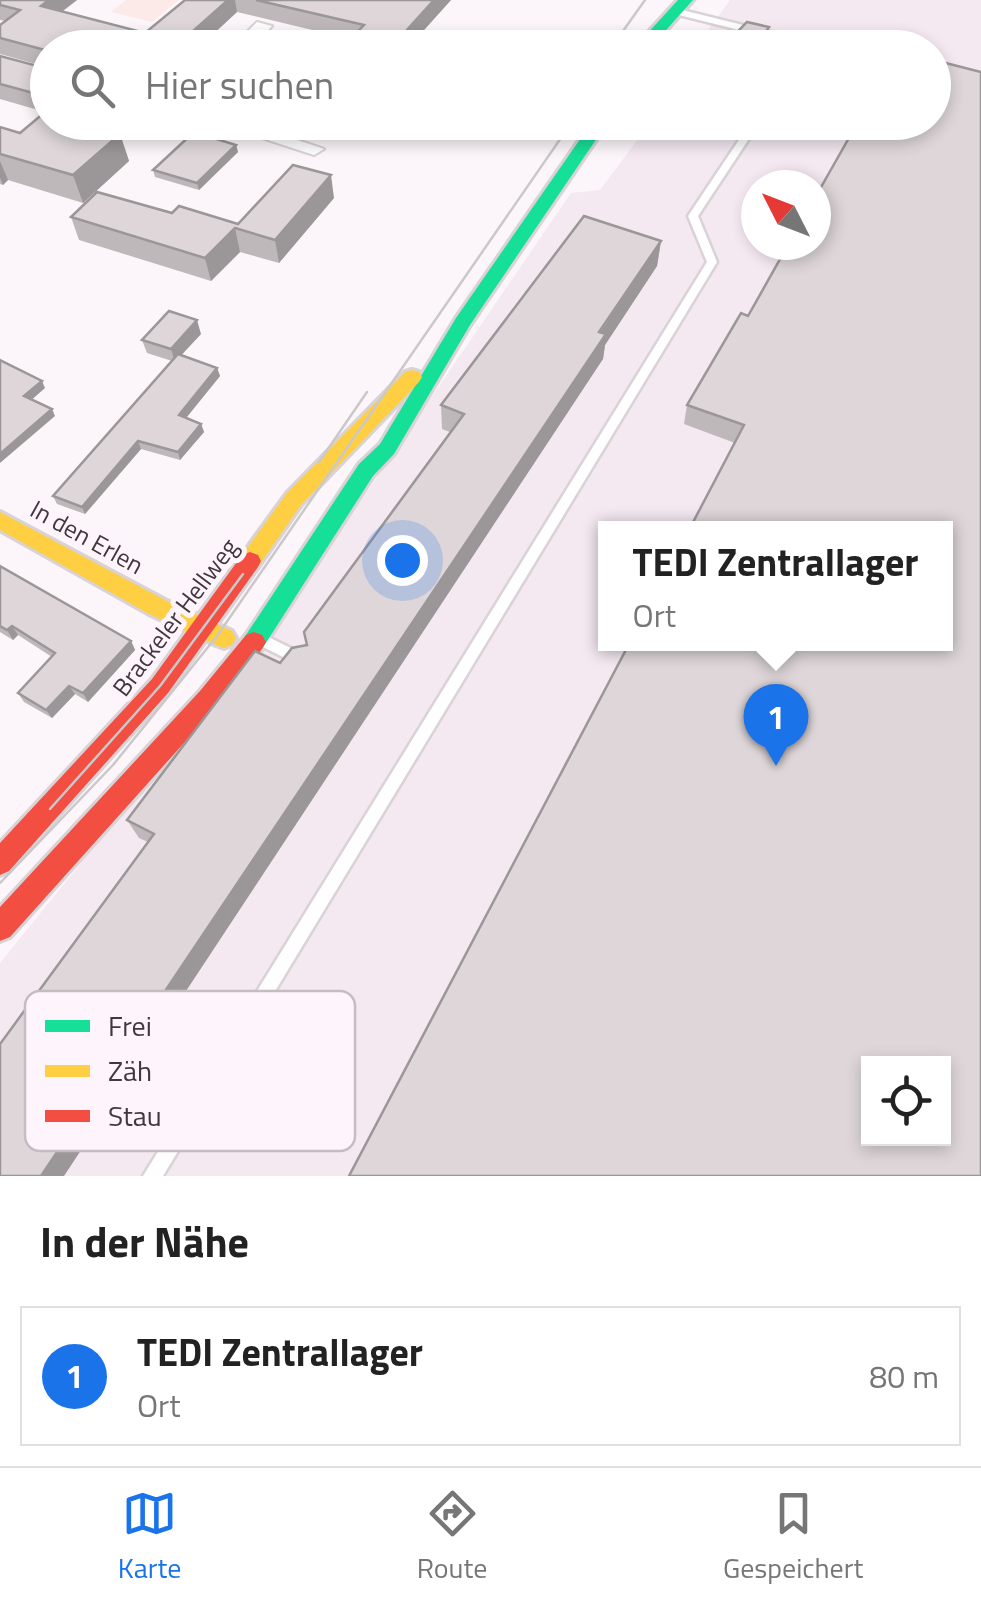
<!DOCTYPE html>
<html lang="de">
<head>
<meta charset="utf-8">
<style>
  :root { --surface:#fff; --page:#f2f2f2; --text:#222; --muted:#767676; --line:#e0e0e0; --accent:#1a73e8 }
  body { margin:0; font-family:"Titillium Web",sans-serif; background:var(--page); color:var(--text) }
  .controls { position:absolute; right:30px; bottom:30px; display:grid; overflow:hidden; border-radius:0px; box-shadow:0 5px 15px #0003 }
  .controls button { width:90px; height:90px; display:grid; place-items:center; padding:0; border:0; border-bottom:2px solid var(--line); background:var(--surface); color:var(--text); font:50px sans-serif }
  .compass { position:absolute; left:741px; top:170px; width:90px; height:90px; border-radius:50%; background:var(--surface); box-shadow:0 5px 15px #0003; rotate:312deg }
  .you { position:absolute; left:402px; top:560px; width:35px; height:35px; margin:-25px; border:8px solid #fff; border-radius:50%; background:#1a73e8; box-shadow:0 0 0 15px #1a73e833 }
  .badge { display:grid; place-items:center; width:65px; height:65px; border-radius:50%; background:var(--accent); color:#fff; font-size:32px; font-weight:700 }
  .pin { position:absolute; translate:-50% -82px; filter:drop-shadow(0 2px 5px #0008) }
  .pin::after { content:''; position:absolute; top:52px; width:35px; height:30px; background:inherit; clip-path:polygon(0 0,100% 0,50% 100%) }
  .popup { position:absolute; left:598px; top:521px; width:355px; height:130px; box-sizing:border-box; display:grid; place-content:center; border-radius:0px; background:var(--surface); filter:drop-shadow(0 2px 8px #0005); font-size:32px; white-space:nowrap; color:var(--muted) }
  .popup b { font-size:38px; color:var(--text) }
  .popup::after { content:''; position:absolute; left:50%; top:100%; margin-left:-20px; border:20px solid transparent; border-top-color:var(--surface) }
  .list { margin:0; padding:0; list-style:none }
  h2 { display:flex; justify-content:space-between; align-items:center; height:130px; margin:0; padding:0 40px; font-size:42px }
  h2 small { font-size:32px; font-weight:400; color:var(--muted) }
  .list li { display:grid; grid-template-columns:65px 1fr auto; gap:30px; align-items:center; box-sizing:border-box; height:140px; margin:0 20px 20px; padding:0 20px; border:2px solid var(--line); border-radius:0px }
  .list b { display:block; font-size:38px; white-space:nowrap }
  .list p { margin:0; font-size:32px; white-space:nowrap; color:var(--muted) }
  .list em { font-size:32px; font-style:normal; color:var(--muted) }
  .icon { flex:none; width:55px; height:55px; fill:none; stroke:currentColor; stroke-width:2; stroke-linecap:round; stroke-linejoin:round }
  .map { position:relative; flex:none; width:981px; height:1176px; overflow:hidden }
  .search { position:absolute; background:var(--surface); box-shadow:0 5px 15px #0003; left:30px; right:30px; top:30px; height:110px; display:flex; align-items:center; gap:25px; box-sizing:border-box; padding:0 35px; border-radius:55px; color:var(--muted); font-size:38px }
  .sheet { height:290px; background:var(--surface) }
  nav { display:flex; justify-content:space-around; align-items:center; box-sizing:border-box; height:140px; border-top:2px solid var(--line); background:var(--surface); font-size:28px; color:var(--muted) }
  nav a { display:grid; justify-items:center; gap:5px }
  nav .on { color:var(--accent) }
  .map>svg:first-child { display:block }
  .built { fill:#f4e8f1; fill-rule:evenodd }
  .green { fill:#fceae8 }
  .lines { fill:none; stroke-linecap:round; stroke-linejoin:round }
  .lane-casing { stroke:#d9d2d6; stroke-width:5 }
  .street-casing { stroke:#d9d2d6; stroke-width:4 }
  .fast-casing { stroke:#d9d2d6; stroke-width:6 }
  .slow-casing { stroke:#d9d2d6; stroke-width:6 }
  .jam-casing { stroke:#d9d2d6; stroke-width:6 }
  .lane { fill:#fffefe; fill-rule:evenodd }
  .street { fill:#fffefe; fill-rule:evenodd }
  .fast { fill:#16e098; fill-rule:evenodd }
  .slow { fill:#ffcf43; fill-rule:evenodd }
  .jam { fill:#f24e42; fill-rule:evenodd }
  .tram { stroke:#cbc8ca; stroke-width:2.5 }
  .wall { fill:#bfb8bb }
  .shaded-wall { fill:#9b9698 }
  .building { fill:#ded6d9; stroke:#9b9698; stroke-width:2.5; fill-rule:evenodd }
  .labels { text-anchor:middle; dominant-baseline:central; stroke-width:10; stroke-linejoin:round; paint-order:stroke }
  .street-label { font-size:25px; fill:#41383e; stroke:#fef4fb }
  .key { fill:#fef4fb; stroke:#c5bcc2; stroke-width:2.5 }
  .key-label { font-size:28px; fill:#41383e }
</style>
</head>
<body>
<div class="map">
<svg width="981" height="1176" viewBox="0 0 981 1176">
  <rect width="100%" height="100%" fill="#fcf6fa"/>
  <path class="built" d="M730,0H981V1176H0V963L286,610L571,193L600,190L650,123L934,122V48L696,47ZM756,185H816V245H756ZM606,528H946V644H606ZM868,1064H944V1138H868Z"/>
  <path class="green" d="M126,0H179L152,22L111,12Z"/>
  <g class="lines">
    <defs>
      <g id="lane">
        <path d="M678,9L827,46L828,48H811L675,14L674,12Z"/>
        <path d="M751,122H760L698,216L717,262L163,1176H143L707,262L688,216Z"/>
        <path d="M258,632L307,656L309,660L307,664L302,666L297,664L253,642L251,638L253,634Z"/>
      </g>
      <g id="street">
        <path d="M257,22L272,26L251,48H231Z"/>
        <path d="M213,122H244L324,149L314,155Z"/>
      </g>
      <g id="fast">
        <path d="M678,0H693L650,48H634Z"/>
        <path d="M592,122H608L470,325L394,454L373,476L262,649L254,652L246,649L242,642L246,635L359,464L380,444L456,318Z"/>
      </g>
      <g id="slow">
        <path d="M412,370L419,372L422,377L419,382L301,505L258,567H242L239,561L242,555L287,493L405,372Z"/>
        <path d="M0,512L165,600L232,631L236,638L232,645L224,648L216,645L149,614L0,530Z"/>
      </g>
      <g id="jam">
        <path d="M250,552L258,555L261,561L258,567L168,693L9,871L0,875V843L152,679L242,555Z"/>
        <path d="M254,632L262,635L266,642L262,649L218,705L10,937L0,941V907L200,691L246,635Z"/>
      </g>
    </defs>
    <use href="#lane" class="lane-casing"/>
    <use href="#street" class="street-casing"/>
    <use href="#fast" class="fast-casing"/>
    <use href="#slow" class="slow-casing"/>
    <use href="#jam" class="jam-casing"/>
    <use href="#lane" class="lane"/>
    <use href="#street" class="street"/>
    <use href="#fast" class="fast"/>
    <use href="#slow" class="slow"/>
    <use href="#jam" class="jam"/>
    <g class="tram">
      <path d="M611,48L645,0"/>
      <path d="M319,462L367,392"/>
      <path d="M50,809L160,686L243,574"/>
      <path d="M0,883L113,765L217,636L572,122"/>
    </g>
  </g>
  <g class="wall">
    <path d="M0,0H77L62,12L145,33L185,0H451L419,35L457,44V48H342L350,39L237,12L198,48H48V122L120,134L129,161L83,203L8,180L3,185L0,184V127L20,133L45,112L0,99V56L41,67L43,66L0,54V25L5,21L0,20Z"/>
    <path d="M981,72L735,443L684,424L687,405L748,316Z"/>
    <path d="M236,145L238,152L199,190L155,177L153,170Z"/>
    <path d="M334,198L279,263L240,252L211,281L79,240L71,217L172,213L238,224Z"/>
    <path d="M661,241L657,266L605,345L603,359L148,842L139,838L127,820L280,663L307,645L450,432L442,429L441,405Z"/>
    <path d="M201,334L181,355L217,368L220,376L186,418L201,424L204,432L180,460L141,449L85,514L57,504L53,496L172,361L147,353L142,340Z"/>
    <path d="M0,566L131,641L135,650L88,702L75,694L52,718L24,702L18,693L52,657L18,635L13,640L0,632Z"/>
  </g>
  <g class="shaded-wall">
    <path d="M49,0H77L46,23L41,6Z"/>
    <path d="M228,0H235L237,12L198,48H174Z"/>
    <path d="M434,0H451L408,48L406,31Z"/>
    <path d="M769,27L766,41L762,48H755Z"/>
    <path d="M120,134L129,161L83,203L73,175Z"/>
    <path d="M236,145L238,152L199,190L197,183Z"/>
    <path d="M0,161L8,180L3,185L0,178Z"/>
    <path d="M331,175L334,198L279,263L275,240Z"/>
    <path d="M235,228L240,252L211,281L205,258Z"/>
    <path d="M661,241L657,266L605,345L603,359L64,1176H41Z"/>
    <path d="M197,320L201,334L175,362L171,349Z"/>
    <path d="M217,368L220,376L182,423L179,415Z"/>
    <path d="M42,381L45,388L28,403L24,396Z"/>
    <path d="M52,409L55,416L0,463V454Z"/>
    <path d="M201,424L204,432L180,460L178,452Z"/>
    <path d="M138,441L141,449L85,514L82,507Z"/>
    <path d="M12,626L18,635L13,640L7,630Z"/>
    <path d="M131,641L135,650L88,702L83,693Z"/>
    <path d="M69,686L75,694L52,718L46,710Z"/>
  </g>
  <g class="building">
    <path d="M0,0H49L41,6L145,33L185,0H228L174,48H48V97L0,84V56L41,67L46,64L45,50L0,38V25L20,10L0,5Z"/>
    <path d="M256,0H434L406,31L457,44L454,48H342L364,25Z"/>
    <path d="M747,22L769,27L755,48H722Z"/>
    <path d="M934,60L981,72V1176H349L629,644H946V528H690L744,425L687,405L741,313L748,316L788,245H816V196L858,122H934ZM868,1064H944V1138H868Z"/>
    <path d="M45,112H48V122H82L120,134L73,175L0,154V127L20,133Z"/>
    <path d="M194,132L236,145L197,183L153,170Z"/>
    <path d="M293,165L331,175L275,240L235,228L205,258L71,217L97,192L172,213L179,206L238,224Z"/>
    <path d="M584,216L661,241L599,332L606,334L41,1176H0V1044L154,834L127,820L255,651L280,663L292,648L307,645L304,632L464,414L441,405Z"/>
    <path d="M169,311L197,320L171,349L142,340Z"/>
    <path d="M178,354L217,368L179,415L201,424L178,452L138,441L82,507L53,496Z"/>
    <path d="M0,360L42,381L24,396L52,409L0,454Z"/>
    <path d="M0,566L131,641L83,693L69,686L46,710L18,693L55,653L12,626L7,630L0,626Z"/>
  </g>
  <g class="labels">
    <g class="street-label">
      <text transform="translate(87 537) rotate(29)">In den Erlen</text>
      <text transform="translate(175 617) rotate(-53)">Brackeler Hellweg</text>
    </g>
  </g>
  <rect x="25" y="991" width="330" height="160" rx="15" class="key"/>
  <rect x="45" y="1020" width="45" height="12" fill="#16e098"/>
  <rect x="45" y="1065" width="45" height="12" fill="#ffcf43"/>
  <rect x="45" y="1110" width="45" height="12" fill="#f24e42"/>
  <g class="key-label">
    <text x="108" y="1036">Frei</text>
    <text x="108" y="1081">Zäh</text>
    <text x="108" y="1126">Stau</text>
  </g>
</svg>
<div class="controls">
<button><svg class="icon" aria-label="locate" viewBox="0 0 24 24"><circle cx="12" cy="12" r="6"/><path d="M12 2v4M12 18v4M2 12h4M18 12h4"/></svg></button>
</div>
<svg class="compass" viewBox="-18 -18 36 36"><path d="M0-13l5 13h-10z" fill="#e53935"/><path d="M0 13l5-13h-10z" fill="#767676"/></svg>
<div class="you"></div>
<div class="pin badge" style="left:776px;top:766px">1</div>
<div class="popup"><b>TEDI Zentrallager</b>Ort</div>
<div class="search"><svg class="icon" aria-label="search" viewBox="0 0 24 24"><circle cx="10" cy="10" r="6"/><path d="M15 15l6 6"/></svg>Hier suchen</div>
</div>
<section class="sheet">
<h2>In der Nähe<small></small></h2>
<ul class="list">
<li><span class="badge">1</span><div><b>TEDI Zentrallager</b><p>Ort</p></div><em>80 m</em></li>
</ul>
</section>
<nav>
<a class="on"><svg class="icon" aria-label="map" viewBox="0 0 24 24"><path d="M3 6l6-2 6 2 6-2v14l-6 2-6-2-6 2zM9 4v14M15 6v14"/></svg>Karte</a>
<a><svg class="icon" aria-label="directions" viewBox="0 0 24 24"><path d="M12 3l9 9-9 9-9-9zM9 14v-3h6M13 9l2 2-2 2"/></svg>Route</a>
<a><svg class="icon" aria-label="saved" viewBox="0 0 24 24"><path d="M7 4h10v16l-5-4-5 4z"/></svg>Gespeichert</a>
</nav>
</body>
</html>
